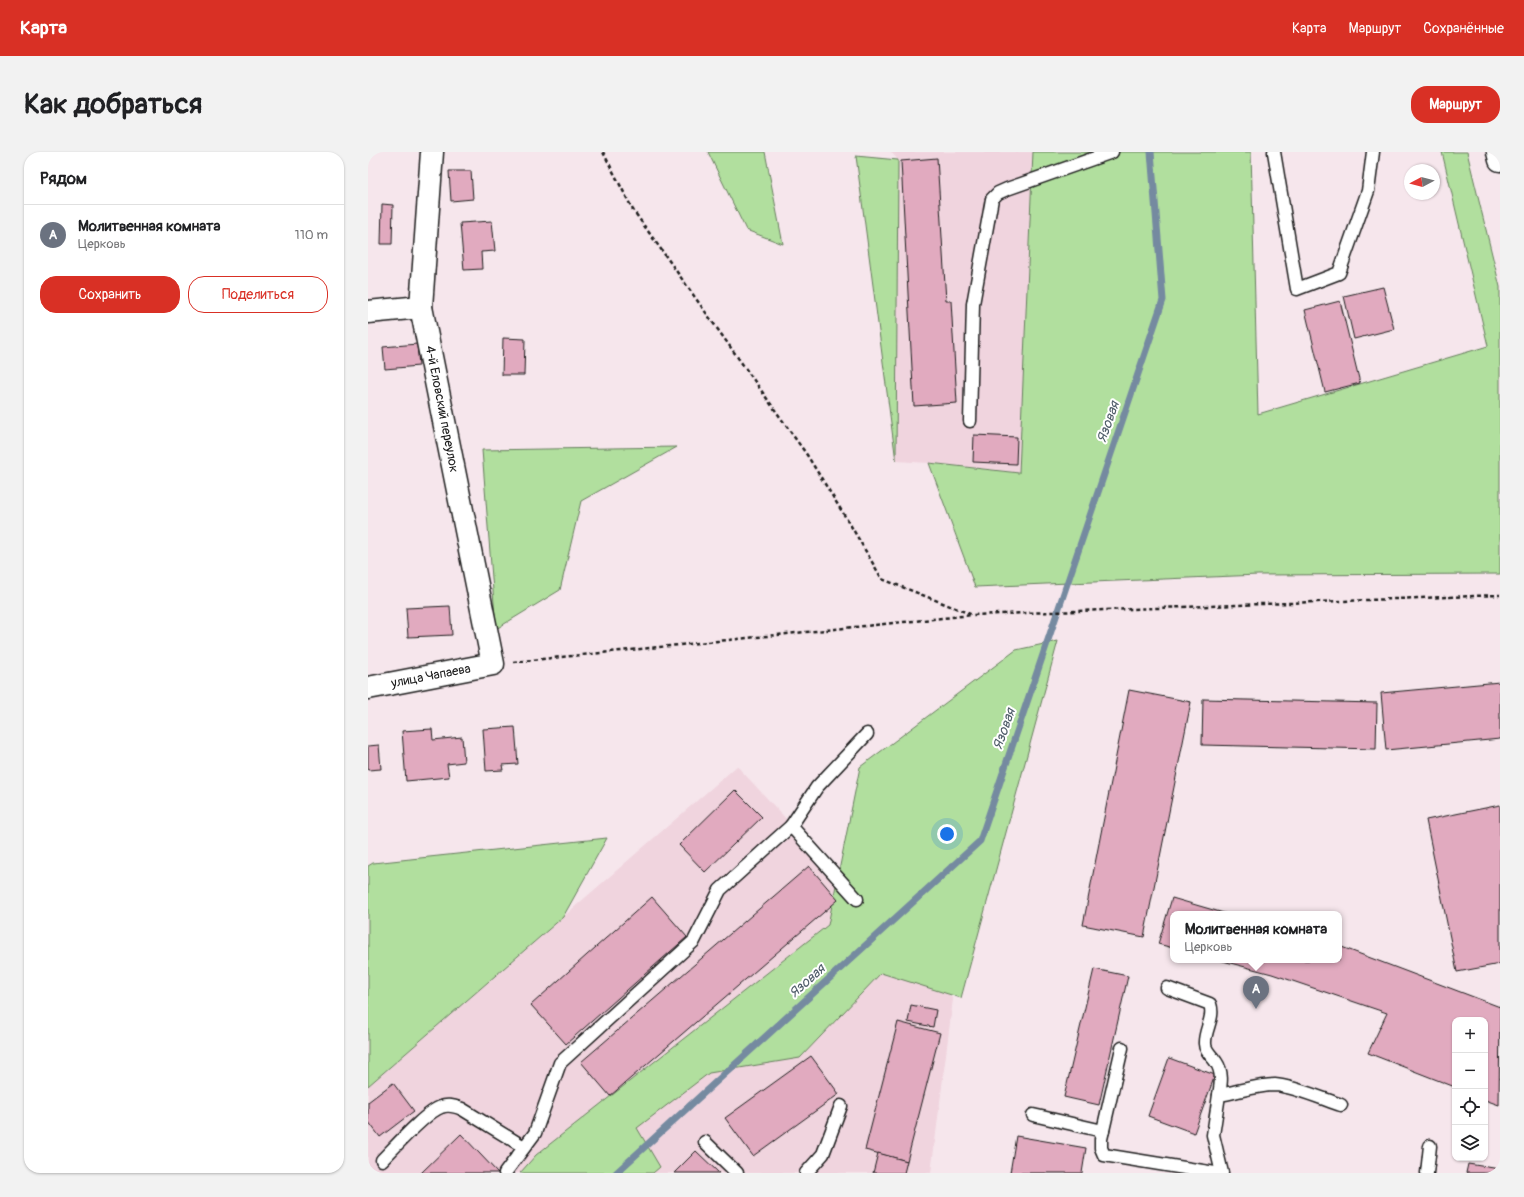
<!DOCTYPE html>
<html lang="ru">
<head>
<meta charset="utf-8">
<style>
  :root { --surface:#fff; --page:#f2f2f2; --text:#202124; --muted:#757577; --line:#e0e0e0; --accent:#d93025 }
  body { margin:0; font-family:Pangolin,sans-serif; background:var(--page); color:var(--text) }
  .controls { position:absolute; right:12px; bottom:12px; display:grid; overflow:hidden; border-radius:8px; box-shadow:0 1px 3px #0004 }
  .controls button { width:36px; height:36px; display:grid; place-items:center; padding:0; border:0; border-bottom:1px solid var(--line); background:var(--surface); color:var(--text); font:20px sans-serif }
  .compass { position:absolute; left:1036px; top:12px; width:36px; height:36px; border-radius:50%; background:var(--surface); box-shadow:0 1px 3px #0004; rotate:263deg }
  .you { position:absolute; left:579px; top:682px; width:14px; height:14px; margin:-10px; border:3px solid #fff; border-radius:50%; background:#1a73e8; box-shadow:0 0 0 6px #1a73e833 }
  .badge { display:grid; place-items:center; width:26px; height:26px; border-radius:50%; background:var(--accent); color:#fff; font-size:13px; font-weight:700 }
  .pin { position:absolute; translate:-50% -33px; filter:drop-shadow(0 1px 2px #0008) }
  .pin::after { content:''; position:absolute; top:21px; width:14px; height:12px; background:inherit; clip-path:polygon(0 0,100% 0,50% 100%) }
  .popup { position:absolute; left:802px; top:759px; width:172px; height:52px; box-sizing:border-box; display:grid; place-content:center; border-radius:8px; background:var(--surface); filter:drop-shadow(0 1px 3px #0005); font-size:13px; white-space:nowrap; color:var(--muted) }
  .popup b { font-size:15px; color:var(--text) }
  .popup::after { content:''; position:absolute; left:50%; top:100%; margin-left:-8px; border:8px solid transparent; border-top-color:var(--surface) }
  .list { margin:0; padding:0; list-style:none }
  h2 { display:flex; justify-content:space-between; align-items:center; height:52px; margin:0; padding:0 16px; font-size:17px }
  h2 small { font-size:13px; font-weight:400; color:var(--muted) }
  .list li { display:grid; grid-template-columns:26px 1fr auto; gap:12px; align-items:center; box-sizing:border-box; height:60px; padding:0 16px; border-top:1px solid var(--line) }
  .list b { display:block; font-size:15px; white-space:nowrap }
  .list p { margin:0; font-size:13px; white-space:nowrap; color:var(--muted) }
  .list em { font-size:13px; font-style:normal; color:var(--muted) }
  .actions { display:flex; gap:8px; padding:12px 16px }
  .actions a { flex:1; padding:9px 0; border:1px solid var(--accent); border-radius:16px; text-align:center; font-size:14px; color:var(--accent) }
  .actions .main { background:var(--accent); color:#fff }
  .icon { flex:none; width:22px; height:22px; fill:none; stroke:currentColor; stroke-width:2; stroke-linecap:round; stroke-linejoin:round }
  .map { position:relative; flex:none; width:1132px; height:1021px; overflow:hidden; border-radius:16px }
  header { display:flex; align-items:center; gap:24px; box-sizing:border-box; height:56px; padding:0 20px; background:var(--accent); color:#fff }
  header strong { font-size:19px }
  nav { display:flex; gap:22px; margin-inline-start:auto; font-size:14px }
  .intro { display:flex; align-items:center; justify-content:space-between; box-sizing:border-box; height:96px; padding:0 24px }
  h1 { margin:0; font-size:28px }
  .button { padding:10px 18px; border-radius:16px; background:var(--accent); color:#fff; font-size:14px; font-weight:700 }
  main { display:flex; gap:24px; padding:0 24px }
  aside { flex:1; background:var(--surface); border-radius:16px; box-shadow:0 1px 3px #0004 }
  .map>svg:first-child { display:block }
  .built { fill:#f0d4de }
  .green { fill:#b1df9e; stroke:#667e5d }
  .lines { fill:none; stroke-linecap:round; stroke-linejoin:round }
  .stream { stroke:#748aa0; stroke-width:7 }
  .building { fill:#e1aabf; stroke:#1c1c1c }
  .service-casing { stroke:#1c1c1c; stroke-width:15 }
  .minor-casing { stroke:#1c1c1c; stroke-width:25 }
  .path { stroke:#1c1c1c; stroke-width:2.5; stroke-dasharray:4 3; stroke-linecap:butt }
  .service { stroke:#fff; stroke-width:12 }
  .minor { stroke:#fff; stroke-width:22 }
  .labels { text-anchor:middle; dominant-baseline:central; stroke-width:4; stroke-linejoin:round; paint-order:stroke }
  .street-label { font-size:13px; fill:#1c1c1c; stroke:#fff }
  .water-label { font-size:14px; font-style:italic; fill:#4f5c69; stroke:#fff }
</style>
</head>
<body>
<header>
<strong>Карта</strong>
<nav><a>Карта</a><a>Маршрут</a><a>Сохранённые</a></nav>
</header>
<div class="intro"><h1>Как добраться</h1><a class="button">Маршрут</a></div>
<main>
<aside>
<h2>Рядом<small></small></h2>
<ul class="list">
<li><span class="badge" style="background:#6b7280">A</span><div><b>Молитвенная комната</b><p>Церковь</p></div><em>110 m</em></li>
</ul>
<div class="actions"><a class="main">Сохранить</a><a>Поделиться</a></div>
</aside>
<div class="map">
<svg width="1132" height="1021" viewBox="0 0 1132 1021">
  <rect width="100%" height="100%" fill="#f6e6ec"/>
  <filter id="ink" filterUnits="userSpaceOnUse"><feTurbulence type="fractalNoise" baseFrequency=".025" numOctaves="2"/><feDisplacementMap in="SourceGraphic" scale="8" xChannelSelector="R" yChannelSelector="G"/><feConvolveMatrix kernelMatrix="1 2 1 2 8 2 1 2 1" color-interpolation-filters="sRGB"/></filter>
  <g filter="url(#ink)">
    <g class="built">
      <path d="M523,0H665L651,321L561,311L528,309L530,8Z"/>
      <path d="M369,614L585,847L563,1021H0V934Z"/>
    </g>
    <g class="green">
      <path d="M340,0H397L415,92L378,78Z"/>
      <path d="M665,0H883L890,262L1120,194L1074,0H1099L1132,135V422L890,423L607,435L561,311L651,321Z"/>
      <path d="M488,4L530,8L528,309Z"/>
      <path d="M309,295L213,349L192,438L128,477L114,298Z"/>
      <path d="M690,489L593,846L513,821L432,906L341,921L269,976L292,1015L285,1021H152L168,1003L460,773L492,615L648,498Z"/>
      <path d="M239,686L195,765L0,934V714L5,711Z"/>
    </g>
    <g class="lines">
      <path class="stream" d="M248,1021L612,689L795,148L783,0"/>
    </g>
    <g class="building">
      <path d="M569,6L578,149H583L589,251L546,254L533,9Z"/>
      <path d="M81,19H103L105,47L83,49Z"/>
      <path d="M14,52L25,53L24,92H13Z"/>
      <path d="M124,69L127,99L113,100L114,117L96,118L92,71Z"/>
      <path d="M1015,135L1026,177L986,187L976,144Z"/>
      <path d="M972,149L992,231L957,240L937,158Z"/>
      <path d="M135,186L157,187L156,223H134Z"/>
      <path d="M49,192L51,214L17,217L15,195Z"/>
      <path d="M606,283L649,285L648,312L605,310Z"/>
      <path d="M82,454L84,483L40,485L38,456Z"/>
      <path d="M1132,530V587L1018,598L1013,541Z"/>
      <path d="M761,538L823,550L776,785L715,773Z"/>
      <path d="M835,547L1009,551L1008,597L834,593Z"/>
      <path d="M147,575L150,612L134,613L135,618L118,619L115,577Z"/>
      <path d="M64,577L65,588L94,585L96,610L79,612L81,625L38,629L34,579Z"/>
      <path d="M11,593L13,617L0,618V594Z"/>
      <path d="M367,638L394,665L337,720L311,693Z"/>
      <path d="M1132,653V812L1089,820L1058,668Z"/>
      <path d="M441,714L470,748L242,944L213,910Z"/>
      <path d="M284,745L319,785L198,892L163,853Z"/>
      <path d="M804,746L859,762H805V796L790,792Z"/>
      <path d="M971,794L1132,855L1131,953L1117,948V868H1087V935L1000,901L1019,861L904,822L851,808H971Z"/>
      <path d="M726,817L760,824L731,953L696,945Z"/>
      <path d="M543,853L568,858L565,875L540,870Z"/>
      <path d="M530,870L572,881L539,1009L497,998Z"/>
      <path d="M443,904L471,942L385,1004L357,966Z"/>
      <path d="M801,906L847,923L826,981L780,964Z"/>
      <path d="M25,931L46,959L12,985L0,969V950Z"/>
      <path d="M93,982L130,1021H53Z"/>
      <path d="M648,984L718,996L714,1021H642Z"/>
      <path d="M328,999L351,1021H306Z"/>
      <path d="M510,1001L539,1009L536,1021H505Z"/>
      <path d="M1100,1012L1132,1017V1021H1098Z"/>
    </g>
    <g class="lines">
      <defs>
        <g id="service">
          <path d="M906,0L929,137L971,121L1000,39L1005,0"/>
          <path d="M602,269L605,152L624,47L630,41L639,37L744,0"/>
          <path d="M423,674L449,635L499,582"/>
          <path d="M799,836L842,852C847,866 836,878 837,892C837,899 844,904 848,910C855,920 853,932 851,943"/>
          <path d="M754,896L733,987V996L736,1003L847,1021"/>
          <path d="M665,963L735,979"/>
          <path d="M337,990L369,1021"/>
          <path d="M14,1008C27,995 58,960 73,955C80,952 87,954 94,957L156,995"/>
          <path d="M137,1021L167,981L192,911L326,789L352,738L423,674L489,747"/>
          <path d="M438,1021L455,1002L473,954"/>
          <path d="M854,1021L845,983L851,943C869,940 888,933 907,933C925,934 955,947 973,953"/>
          <path d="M1059,1021L1062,994"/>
        </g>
        <g id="minor">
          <path d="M1130,0L1132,8"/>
          <path d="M0,160L53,155"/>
          <path id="s1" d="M0,536L125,512L53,155L64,0"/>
        </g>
      </defs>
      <use href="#service" class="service-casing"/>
      <use href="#minor" class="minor-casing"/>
      <g class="path">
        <path d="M235,0L265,58L439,303L483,374L514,427L605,463L1132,443"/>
        <path d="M145,510L604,463"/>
      </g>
      <use href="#service" class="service"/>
      <use href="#minor" class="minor"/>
    </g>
  </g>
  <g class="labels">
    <g class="street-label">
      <text transform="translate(74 257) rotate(79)">4-й Еловский переулок</text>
      <text stroke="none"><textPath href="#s1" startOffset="64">улица Чапаева</textPath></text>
    </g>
    <g class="water-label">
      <text transform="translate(740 270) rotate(-71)">Язовая</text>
      <text transform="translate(636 577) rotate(-71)">Язовая</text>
      <text transform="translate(439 829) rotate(-42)">Язовая</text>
    </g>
  </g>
</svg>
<div class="controls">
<button>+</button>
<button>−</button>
<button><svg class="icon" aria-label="locate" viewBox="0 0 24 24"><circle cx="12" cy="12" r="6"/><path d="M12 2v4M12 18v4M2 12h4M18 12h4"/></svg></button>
<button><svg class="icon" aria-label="layers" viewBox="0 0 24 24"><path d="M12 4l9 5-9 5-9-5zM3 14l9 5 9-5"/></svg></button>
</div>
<svg class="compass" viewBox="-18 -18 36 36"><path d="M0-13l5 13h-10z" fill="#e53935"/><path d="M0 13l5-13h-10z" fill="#757577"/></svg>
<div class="you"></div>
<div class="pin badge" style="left:888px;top:857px;background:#6b7280">A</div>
<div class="popup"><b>Молитвенная комната</b>Церковь</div>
</div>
</main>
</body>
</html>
